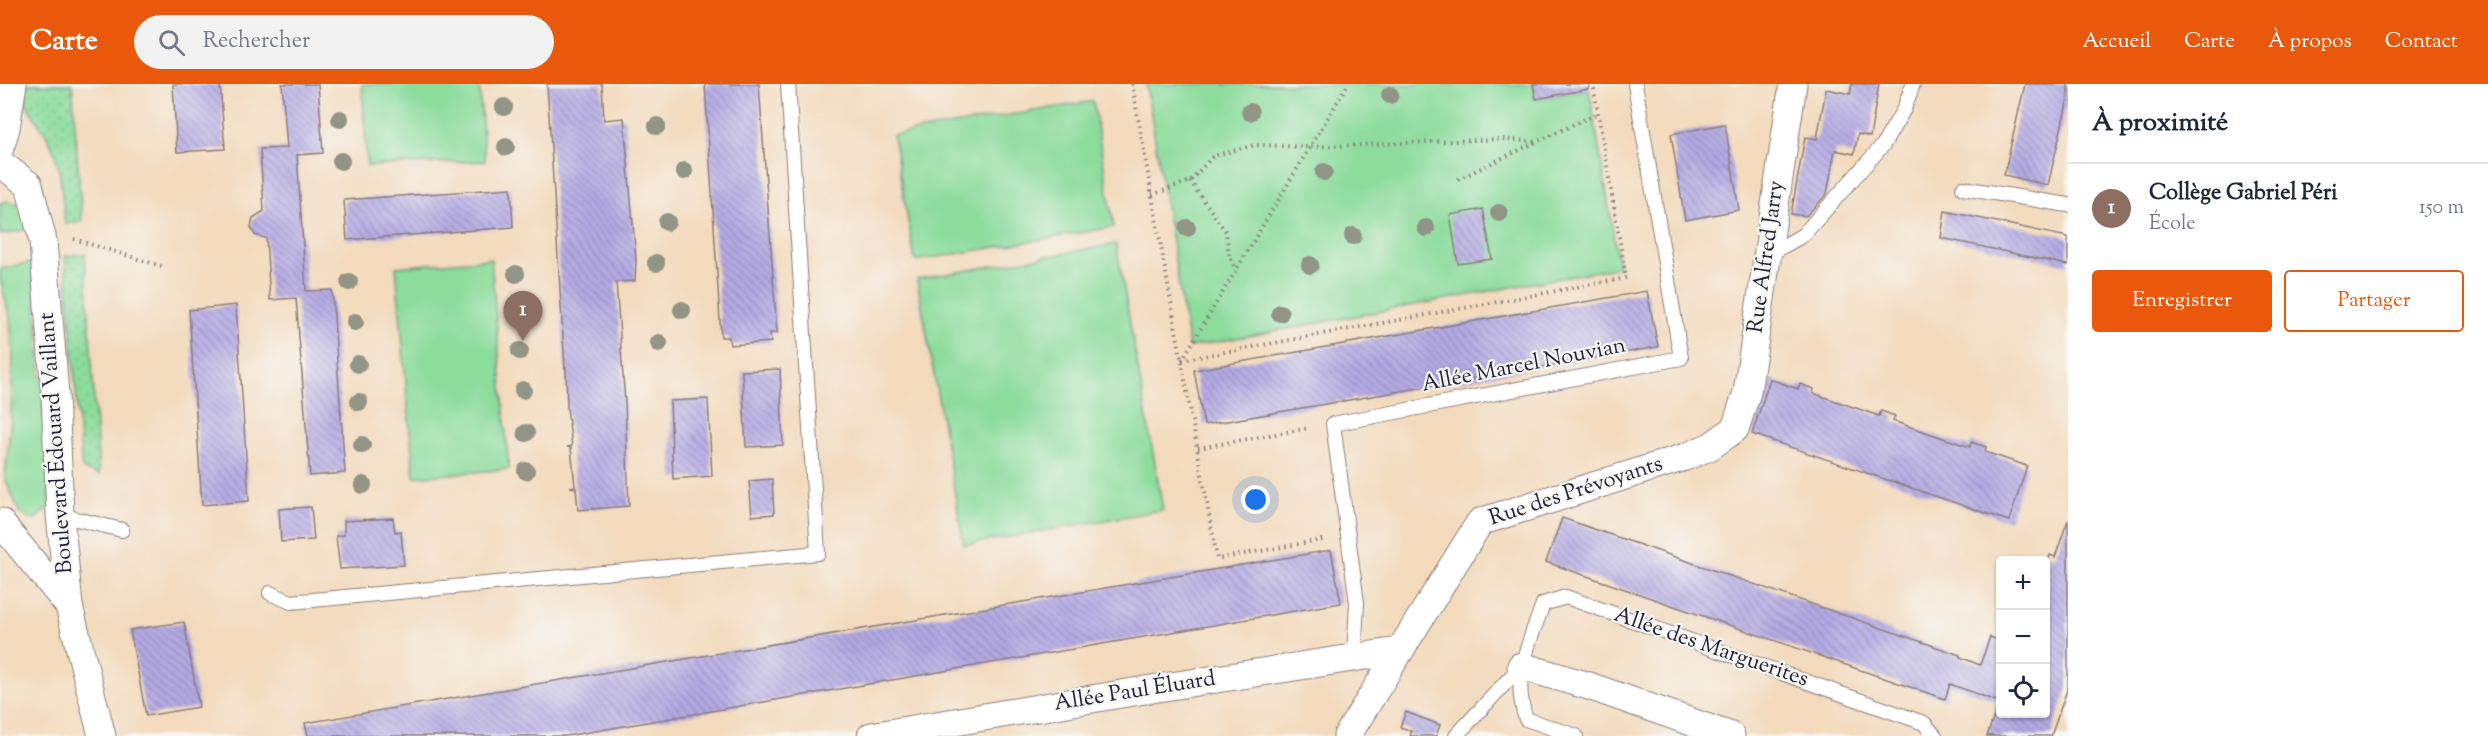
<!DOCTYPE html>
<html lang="fr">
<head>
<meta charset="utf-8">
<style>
  :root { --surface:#fff; --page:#f2f2f3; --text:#1f2937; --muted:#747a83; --line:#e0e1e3; --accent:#ea580c }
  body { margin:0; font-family:"Sorts Mill Goudy",serif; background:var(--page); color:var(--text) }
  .controls { position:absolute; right:18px; bottom:18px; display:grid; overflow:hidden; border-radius:6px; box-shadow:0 2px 4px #0004 }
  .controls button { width:54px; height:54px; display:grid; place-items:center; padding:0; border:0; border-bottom:2px solid var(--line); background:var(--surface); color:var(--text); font:30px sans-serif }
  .you { position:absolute; left:1256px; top:416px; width:21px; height:21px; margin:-15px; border:4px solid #fff; border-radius:50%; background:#1a73e8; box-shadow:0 0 0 9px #1a73e833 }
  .badge { display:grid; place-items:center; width:39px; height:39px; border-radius:50%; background:var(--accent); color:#fff; font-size:20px; font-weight:700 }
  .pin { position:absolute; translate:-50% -50px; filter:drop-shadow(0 2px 3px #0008) }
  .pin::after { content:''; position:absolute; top:32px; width:21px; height:18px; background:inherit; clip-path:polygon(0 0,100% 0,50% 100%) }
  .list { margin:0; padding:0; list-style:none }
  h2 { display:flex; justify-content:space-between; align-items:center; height:78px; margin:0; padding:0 24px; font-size:26px }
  h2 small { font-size:20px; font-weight:400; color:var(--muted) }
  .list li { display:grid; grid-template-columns:39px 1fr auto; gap:18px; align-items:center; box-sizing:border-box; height:90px; padding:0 24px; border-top:2px solid var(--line) }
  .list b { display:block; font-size:22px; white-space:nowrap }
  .list p { margin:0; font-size:20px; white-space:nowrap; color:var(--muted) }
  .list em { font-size:20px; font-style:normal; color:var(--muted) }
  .actions { display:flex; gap:12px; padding:18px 24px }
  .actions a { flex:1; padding:14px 0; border:2px solid var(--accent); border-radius:6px; text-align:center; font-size:21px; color:var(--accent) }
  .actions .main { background:var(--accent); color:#fff }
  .icon { flex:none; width:33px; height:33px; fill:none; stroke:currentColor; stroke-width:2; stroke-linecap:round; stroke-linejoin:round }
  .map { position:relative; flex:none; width:2068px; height:652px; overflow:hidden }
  header { display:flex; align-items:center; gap:36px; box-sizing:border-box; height:84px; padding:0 30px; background:var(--accent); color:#fff }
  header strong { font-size:28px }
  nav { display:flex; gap:33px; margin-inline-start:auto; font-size:21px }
  .search { width:420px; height:54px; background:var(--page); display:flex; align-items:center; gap:15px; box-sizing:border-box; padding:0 21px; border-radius:33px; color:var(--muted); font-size:22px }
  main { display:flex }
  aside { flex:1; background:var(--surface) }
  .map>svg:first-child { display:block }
  .green { fill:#8cdc9c; stroke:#577f6c; stroke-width:1.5 }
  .garden { fill:url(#garden-dots); stroke:#577f6c; stroke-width:1.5 }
  .building { fill:url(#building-back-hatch) }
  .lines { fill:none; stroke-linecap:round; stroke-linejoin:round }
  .lane-casing { stroke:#8a7e7c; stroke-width:16 }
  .street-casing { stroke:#8a7e7c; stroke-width:29 }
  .path { stroke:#8a7e7c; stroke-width:4; stroke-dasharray:1.5 4.5; stroke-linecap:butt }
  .lane { stroke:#fff; stroke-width:14 }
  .street { stroke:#fff; stroke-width:27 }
  .tree { fill:#929485 }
  .labels { text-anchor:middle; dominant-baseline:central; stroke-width:4.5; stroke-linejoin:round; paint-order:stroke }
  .street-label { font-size:22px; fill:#22223b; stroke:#f6f6f2 }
</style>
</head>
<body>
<header>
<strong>Carte</strong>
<div class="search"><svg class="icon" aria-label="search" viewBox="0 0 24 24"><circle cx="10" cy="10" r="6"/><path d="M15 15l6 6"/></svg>Rechercher</div>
<nav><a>Accueil</a><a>Carte</a><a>À propos</a><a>Contact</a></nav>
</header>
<main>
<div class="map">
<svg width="2068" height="652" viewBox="0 0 2068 652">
  <defs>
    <pattern id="garden-dots" width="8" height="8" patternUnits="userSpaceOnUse" patternTransform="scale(1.5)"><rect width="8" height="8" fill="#8cdc9c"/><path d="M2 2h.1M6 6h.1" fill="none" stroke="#78bc87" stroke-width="1.8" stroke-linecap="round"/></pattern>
    <pattern id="building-back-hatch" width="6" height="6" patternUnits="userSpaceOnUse" patternTransform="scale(1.5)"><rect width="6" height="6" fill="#b4aae4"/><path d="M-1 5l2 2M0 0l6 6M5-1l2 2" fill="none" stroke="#928aba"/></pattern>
  </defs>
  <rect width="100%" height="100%" fill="#f6f6f2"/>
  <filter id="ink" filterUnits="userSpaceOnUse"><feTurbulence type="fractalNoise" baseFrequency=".0167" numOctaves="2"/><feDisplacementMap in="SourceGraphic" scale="12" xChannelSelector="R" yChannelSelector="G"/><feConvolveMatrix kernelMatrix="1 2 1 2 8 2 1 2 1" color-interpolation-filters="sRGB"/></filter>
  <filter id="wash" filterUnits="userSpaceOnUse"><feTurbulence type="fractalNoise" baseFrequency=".008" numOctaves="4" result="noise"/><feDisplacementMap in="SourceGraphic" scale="24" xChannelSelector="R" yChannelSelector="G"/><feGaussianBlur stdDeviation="1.35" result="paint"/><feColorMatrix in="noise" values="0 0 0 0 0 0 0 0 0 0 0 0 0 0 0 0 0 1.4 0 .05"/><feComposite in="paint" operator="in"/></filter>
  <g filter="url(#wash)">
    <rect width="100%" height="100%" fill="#f3dabc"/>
    <g class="green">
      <path d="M362,0H479L485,77L367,82Z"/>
      <path d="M1146,0H1533L1536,15L1589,5L1619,183L1189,263Z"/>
      <path d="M1093,17L1114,143L915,177L893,51Z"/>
      <path d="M7,117L18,120L28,129L30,145L0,151V119Z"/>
      <path d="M1116,160L1163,426L964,461L917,195Z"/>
      <path d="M491,175L509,385L414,393L396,183Z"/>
      <path d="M33,178L50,423L34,436L20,430L5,394L11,333L13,269L10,234L0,194V185Z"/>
    </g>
    <g class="garden">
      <path d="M24,0H72L82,138L65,140C62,115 62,81 50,58C40,37 22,25 24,0Z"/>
      <path d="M85,170L99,391L82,385L65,172Z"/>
    </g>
    <g id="blocks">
      <g class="building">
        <path d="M173,0H220L225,65L177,68Z"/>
        <path d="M282,0H318L323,69L297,71L306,207L332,206L345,389L310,392L296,214L270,216L266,154L255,151L251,143L253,134L264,127L260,65L287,64Z"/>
        <path d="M547,0H602L604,36L624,34L636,176L635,197L616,198L625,319L629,422L578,426L576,404L570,403L575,402L571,364L567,363L572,362L567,324L566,284H565Z"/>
        <path d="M705,0H759L777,249H770L771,258L730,261L729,253H721Z"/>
        <path d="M1533,0H1589V5L1536,15Z"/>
        <path d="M1852,0H1879L1870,53L1858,50L1854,70L1835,66L1827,110L1806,132L1791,130L1805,53L1817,55L1826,5L1850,10Z"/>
        <path d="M2025,0H2068V15L2048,101L2004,91Z"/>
        <path d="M1725,40L1739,126L1685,136L1671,50Z"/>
        <path d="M511,104L513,143L347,156L344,116Z"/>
        <path d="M1483,125L1492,175L1458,180L1450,131Z"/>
        <path d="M1945,127L2068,153V181L1941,154Z"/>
        <path d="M1647,207L1658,263L1204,341L1194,286Z"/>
        <path d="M236,221L249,417L202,421L189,226Z"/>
        <path d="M780,285L783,361L746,363L742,287Z"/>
        <path d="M1770,295L1798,305L1800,300L1814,305L1813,309L1879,332L1881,327L1895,332L1893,337L1970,363L1971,358L1986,363L1985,368L2027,382L2009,437L1752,350Z"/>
        <path d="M708,315L712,392L673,395L670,317Z"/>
        <path d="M772,395L774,430L752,432L749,397Z"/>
        <path d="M311,423L314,456L281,458L279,425Z"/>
        <path d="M393,434L395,448L401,447L404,481L340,485L336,452L344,451V437Z"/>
        <path d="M1562,434L1960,571V573L1980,581L1990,553L2000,557V630H2046V501L2050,486L2046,484L2050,471L2055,473L2068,436V603L2051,652H1987L1999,618L1950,600L1945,615L1546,478Z"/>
        <path d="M1331,466L1341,519L601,646L566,652H308L305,639Z"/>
        <path d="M184,538L199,623L146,632L130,546Z"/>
        <path d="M1406,628L1440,641L1436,652H1410L1412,647L1400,643Z"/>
      </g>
    </g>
  </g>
  <g filter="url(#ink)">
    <use href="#blocks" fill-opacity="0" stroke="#8a7e7c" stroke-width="1.5"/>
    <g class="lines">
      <defs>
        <g id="lane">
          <path d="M1963,104L2068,121"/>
          <path d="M1768,171L1803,151L1883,61L1904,25L1913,0"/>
          <path d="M60,431L122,446"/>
          <path d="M270,509L291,518L818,469L788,0"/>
          <path d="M1354,574L1357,519L1333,340L1681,274L1635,0"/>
          <path d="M1456,652L1521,582"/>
          <path d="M1576,652L1526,635C1511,592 1529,561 1543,520L1566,513L1924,639L1935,652"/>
        </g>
        <g id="street">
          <path d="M0,64L6,44L13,0"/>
          <path d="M0,79L29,101L43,157L55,310L60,431L69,522L102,652"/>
          <path d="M0,438L69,522"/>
          <path d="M1521,582L1589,602L1731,652"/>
          <path d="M871,652L1151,605L1398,567"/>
          <path d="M1347,652L1480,438L1685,373L1711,362L1735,345L1747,308L1793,0"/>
        </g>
      </defs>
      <use href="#lane" class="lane-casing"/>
      <use href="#street" class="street-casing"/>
      <g class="path">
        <path d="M1132,0L1217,475L1326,455"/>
        <path d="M1458,95L1598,29"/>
        <path d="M1190,97L1226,148L1229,171L1236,186"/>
        <path d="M1152,111L1190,97L1213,72L1255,61L1310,63L1501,55L1538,58"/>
        <path d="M74,155L164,183"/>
        <path d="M1182,276L1626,194L1593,0"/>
        <path d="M1182,276L1348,0"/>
        <path d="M1198,364L1309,344"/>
      </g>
      <use href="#lane" class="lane"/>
      <use href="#street" class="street"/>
    </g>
    <g class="tree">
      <circle cx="1390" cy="11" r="9"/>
      <circle cx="504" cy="23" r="9"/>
      <circle cx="1250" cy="28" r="9"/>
      <circle cx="340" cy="35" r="9"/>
      <circle cx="657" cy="42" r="9"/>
      <circle cx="506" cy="63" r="9"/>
      <circle cx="341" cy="77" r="9"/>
      <circle cx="684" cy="87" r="9"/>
      <circle cx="1324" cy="88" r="9"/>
      <circle cx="1499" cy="129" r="9"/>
      <circle cx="667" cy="138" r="9"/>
      <circle cx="1187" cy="144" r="9"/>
      <circle cx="1426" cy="144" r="9"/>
      <circle cx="1353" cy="152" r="9"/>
      <circle cx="656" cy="179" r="9"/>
      <circle cx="1310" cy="181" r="9"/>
      <circle cx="516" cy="190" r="9"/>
      <circle cx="349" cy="198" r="9"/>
      <circle cx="518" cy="224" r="9"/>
      <circle cx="682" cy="226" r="9"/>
      <circle cx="1280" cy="229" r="9"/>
      <circle cx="355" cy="238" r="9"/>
      <circle cx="659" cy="259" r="9"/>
      <circle cx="520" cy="267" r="9"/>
      <circle cx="358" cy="280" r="9"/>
      <circle cx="523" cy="306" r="9"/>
      <circle cx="359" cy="318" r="9"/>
      <circle cx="526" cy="349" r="9"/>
      <circle cx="362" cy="361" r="9"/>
      <circle cx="526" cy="387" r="9"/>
      <circle cx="363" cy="401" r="9"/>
    </g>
  </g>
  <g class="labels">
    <g class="street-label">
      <text transform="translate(1767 173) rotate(-82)">Rue Alfred Jarry</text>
      <text transform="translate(1524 282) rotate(-11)">Allée Marcel Nouvian</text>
      <text transform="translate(57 359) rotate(-94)">Boulevard Édouard Vaillant</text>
      <text transform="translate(1576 408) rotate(-18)">Rue des Prévoyants</text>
      <text transform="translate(1711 564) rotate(19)">Allée des Marguerites</text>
      <text transform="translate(1135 608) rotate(-9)">Allée Paul Éluard</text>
    </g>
  </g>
</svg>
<div class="controls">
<button>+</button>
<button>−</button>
<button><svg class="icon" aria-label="locate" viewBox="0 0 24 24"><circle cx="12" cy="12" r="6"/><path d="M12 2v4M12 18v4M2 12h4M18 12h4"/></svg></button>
</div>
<div class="you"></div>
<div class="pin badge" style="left:523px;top:257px;background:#8d6e63">1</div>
</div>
<aside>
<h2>À proximité<small></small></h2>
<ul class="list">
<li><span class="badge" style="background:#8d6e63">1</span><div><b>Collège Gabriel Péri</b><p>École</p></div><em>150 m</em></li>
</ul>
<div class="actions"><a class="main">Enregistrer</a><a>Partager</a></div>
</aside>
</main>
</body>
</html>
